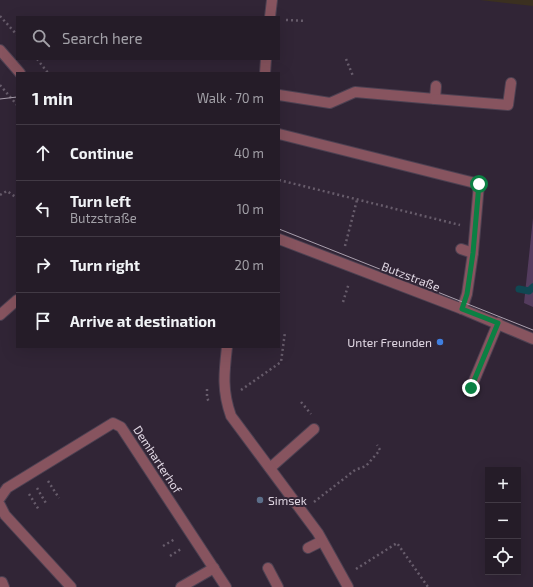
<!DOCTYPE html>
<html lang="en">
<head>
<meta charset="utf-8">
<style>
  :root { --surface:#251c28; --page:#312934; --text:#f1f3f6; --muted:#a3a1a8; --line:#423a45 }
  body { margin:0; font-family:"Exo 2",sans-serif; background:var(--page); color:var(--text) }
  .controls { position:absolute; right:12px; bottom:12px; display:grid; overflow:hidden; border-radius:0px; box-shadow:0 4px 16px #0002 }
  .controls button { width:36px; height:36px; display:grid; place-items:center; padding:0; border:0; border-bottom:1px solid var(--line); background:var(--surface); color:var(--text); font:20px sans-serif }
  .stop { position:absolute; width:12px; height:12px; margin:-9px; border:3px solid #0b8043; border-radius:50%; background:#fff }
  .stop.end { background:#0b8043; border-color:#fff; box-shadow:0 1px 4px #0008 }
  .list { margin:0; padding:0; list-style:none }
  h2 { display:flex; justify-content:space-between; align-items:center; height:52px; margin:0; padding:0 16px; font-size:17px }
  h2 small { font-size:13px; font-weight:400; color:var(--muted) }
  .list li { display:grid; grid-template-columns:26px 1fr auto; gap:12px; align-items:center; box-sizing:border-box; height:56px; padding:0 16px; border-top:1px solid var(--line) }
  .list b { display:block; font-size:15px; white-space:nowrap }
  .list p { margin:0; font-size:13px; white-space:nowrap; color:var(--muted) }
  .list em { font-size:13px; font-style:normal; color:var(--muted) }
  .icon { flex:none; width:22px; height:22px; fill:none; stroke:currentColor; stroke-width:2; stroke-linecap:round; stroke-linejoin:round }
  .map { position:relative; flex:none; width:533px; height:587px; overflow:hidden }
  .search { position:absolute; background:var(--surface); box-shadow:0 4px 16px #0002; left:16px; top:16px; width:264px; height:44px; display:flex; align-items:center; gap:10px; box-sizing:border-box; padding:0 14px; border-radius:0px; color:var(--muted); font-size:15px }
  .panel { position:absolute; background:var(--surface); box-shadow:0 4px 16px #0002; left:16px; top:72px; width:264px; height:276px; border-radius:0px }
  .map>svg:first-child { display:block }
  .education { fill:#3b3020 }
  .green { fill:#543c5e }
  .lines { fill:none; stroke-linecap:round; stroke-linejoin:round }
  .stream { stroke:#104752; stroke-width:7 }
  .service-casing { stroke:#4d4152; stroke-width:12 }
  .minor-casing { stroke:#4d4152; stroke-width:12 }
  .tertiary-casing { stroke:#4d4152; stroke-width:12 }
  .path { stroke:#675c6b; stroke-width:2.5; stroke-dasharray:2 3; stroke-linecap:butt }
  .service { stroke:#87545f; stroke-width:10 }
  .minor { stroke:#87545f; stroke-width:10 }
  .tertiary { stroke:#87545f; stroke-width:10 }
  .tram { stroke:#aaa0ae; stroke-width:1 }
  .route { stroke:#0b8043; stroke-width:5 }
  .shop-dot { fill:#3f7fe0; stroke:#312536; stroke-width:1.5 }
  .service-dot { fill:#5c6f8a; stroke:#312536; stroke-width:1.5 }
  .labels { text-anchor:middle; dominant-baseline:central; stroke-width:4; stroke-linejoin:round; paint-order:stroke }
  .street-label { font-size:12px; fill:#e0d7e3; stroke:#312536 }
  .poi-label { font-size:12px; fill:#e0d7e3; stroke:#312536; text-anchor:end }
</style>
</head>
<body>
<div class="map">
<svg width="533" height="587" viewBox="0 0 533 587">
  <rect width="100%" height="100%" fill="#312536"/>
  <path class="education" d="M480,0H533V6Z"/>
  <path class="green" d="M533,218V307L524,303Z"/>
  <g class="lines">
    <path class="stream" d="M519,289L529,291L533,287"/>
    <defs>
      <g id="service">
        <path d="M279,95L330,103L355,92L435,99L436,86"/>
        <path d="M435,99L508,105L511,83"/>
        <path d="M279,134L479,184L473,253L467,294L462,309"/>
        <path d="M461,249L473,253"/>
        <path d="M0,315L17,300"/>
        <path d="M471,388L498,323"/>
        <path d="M270,468L314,429"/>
        <path d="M0,498L7,488L113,423L121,427L226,587"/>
        <path d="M0,505L5,515L71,587"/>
        <path d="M308,548L322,541"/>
        <path d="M268,568L278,587"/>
        <path d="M2,582L4,587"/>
        <path d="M181,587L214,568"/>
      </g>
      <g id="minor">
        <path d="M270,17L272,0"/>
        <path d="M265,73L266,59"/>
        <path d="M227,347C224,373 222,391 231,416L318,533L348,587"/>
      </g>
      <g id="tertiary">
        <path d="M0,50L20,73"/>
        <path d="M279,239L462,309L533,339"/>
      </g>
    </defs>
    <use href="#service" class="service-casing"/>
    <use href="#minor" class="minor-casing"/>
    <use href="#tertiary" class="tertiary-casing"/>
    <g class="path">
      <path d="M0,16L17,35"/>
      <path d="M286,20L306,21"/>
      <path d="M37,59L48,73"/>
      <path d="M346,59L353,76"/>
      <path d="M0,85L17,105"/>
      <path d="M279,180L460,225"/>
      <path d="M0,195L7,191L17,198"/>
      <path d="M345,246L357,200"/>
      <path d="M343,302L349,283"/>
      <path d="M207,389V398L209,402"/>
      <path d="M241,390L281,362L285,332"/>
      <path d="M301,402L311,414"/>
      <path d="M48,481L59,498"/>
      <path d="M37,488L47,505"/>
      <path d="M29,494L39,510"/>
      <path d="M314,502L355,470L366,466L380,450L377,445"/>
      <path d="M163,546L175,539"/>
      <path d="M170,556L181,549"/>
      <path d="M356,569L397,543L428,587"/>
    </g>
    <use href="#service" class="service"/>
    <use href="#minor" class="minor"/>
    <use href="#tertiary" class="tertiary"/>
    <g class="tram">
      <path d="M0,99L17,97"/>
      <path d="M279,229L533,330"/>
    </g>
  </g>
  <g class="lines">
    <path class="route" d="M471,388L498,323L462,309L467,294L473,253L479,184"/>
  </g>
  <circle class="shop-dot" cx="440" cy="342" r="4"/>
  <circle class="service-dot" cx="260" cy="500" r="4"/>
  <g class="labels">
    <g class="street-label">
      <text transform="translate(411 276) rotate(21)">Butzstraße</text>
      <text transform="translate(158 459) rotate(57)">Demharterhof</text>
    </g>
    <g class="poi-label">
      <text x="432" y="342">Unter Freunden</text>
      <text x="268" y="500" text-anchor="start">Simsek</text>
    </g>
  </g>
</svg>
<div class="controls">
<button>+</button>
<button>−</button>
<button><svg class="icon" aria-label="locate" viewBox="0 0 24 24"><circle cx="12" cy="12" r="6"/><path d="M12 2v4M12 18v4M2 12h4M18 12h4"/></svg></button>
</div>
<div class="stop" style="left:479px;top:184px"></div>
<div class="stop end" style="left:471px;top:388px"></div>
<div class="search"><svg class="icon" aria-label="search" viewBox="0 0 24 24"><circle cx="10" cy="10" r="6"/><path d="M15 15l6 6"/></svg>Search here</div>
<section class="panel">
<h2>1 min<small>Walk · 70 m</small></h2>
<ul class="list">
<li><svg class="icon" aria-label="ahead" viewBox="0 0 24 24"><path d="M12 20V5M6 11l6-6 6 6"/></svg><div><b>Continue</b></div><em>40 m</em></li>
<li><svg class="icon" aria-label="left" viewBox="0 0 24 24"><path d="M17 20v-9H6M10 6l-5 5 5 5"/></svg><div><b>Turn left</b><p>Butzstraße</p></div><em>10 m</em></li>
<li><svg class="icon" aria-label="right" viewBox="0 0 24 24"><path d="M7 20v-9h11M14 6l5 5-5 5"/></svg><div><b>Turn right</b></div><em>20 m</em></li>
<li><svg class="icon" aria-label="arrive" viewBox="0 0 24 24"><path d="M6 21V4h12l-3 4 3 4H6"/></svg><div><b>Arrive at destination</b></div></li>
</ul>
</section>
</div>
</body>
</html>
